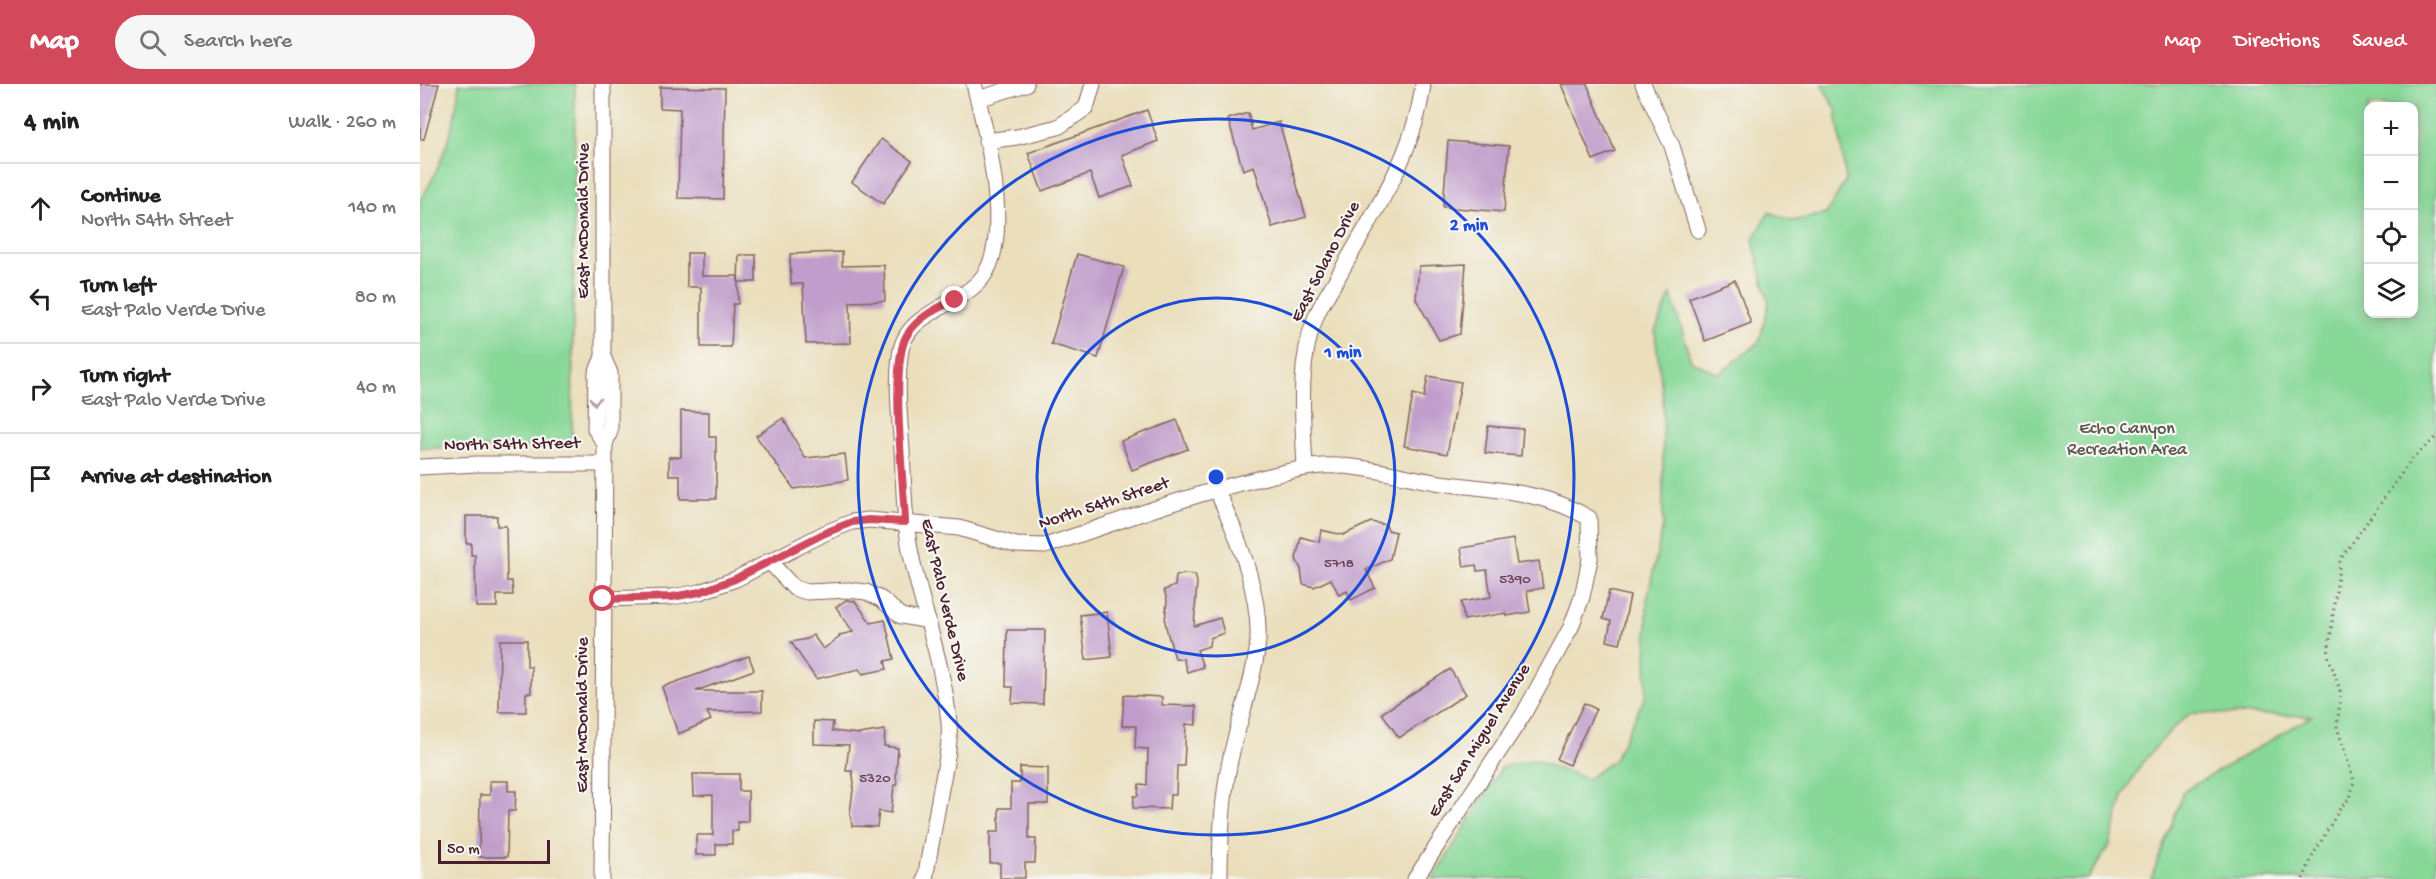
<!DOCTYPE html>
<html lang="en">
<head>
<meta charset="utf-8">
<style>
  :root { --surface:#fff; --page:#f6f6f6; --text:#202124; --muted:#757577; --line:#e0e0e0; --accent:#d1495b }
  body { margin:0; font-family:"Gochi Hand",sans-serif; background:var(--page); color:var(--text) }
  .controls { position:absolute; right:18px; top:18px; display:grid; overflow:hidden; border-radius:12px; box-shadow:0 3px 15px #0003 }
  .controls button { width:54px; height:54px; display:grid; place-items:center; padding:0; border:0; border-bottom:2px solid var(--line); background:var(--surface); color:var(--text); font:30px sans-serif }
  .scale { position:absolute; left:18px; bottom:15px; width:112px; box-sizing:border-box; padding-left:6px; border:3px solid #4a1f2b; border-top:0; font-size:16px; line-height:21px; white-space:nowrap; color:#4a1f2b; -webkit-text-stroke:4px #f6f6f2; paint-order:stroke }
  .stop { position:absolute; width:18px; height:18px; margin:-14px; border:4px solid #d1495b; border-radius:50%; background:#fff }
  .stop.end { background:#d1495b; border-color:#fff; box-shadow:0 2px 6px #0008 }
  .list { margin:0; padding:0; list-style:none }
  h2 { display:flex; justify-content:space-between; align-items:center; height:78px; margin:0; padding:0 24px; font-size:26px }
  h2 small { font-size:20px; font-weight:400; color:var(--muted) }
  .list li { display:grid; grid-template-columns:39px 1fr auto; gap:18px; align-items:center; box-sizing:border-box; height:90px; padding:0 24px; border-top:2px solid var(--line) }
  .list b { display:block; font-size:22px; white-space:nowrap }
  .list p { margin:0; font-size:20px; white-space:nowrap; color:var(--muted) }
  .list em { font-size:20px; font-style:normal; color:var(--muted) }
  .icon { flex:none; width:33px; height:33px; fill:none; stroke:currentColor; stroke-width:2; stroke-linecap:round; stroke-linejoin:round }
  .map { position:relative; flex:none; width:2016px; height:795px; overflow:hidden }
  header { display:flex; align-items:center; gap:36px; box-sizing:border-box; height:84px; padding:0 30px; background:var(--accent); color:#fff }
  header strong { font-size:28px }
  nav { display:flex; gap:33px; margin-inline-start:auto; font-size:21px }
  .search { width:420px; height:54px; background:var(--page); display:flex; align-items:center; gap:15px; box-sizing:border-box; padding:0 21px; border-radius:33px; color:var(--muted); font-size:22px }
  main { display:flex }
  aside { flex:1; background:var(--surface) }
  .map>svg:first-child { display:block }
  .green { fill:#88d898; stroke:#697c62; stroke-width:1.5; fill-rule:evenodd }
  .building { fill:#c09dcb }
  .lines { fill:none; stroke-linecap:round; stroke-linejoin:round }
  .minor-casing { stroke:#82625d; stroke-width:17 }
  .path { stroke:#82625d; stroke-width:3; stroke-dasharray:1.5 4.5; stroke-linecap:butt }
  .minor { stroke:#fff; stroke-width:15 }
  .oneway { stroke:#ae9aa0 }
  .route { stroke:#d1495b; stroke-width:8 }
  .ring { fill:none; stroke:#1d4ed8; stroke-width:3 }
  .labels { text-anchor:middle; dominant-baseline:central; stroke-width:4.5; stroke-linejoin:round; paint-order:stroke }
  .number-label { font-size:15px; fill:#683e53 }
  .street-label { font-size:18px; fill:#4a1f2b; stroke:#f6f6f2 }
  .park-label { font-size:18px; fill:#5d564c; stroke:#f6f6f2 }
  .centre { fill:#1d4ed8; stroke:#f6f6f2; stroke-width:3 }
  .ring-label { font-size:18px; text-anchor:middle; font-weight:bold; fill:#1d4ed8; stroke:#f6f6f2; stroke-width:4.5; stroke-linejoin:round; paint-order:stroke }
</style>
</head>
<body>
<header>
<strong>Map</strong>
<div class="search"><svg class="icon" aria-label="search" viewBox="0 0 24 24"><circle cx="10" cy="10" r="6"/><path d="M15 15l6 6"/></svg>Search here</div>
<nav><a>Map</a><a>Directions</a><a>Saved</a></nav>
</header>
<main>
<aside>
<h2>4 min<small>Walk · 260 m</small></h2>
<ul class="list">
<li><svg class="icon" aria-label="ahead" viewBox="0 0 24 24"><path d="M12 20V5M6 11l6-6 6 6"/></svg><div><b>Continue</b><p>North 54th Street</p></div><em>140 m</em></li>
<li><svg class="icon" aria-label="left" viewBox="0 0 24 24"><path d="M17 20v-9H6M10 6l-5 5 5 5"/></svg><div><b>Turn left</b><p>East Palo Verde Drive</p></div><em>80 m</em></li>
<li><svg class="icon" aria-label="right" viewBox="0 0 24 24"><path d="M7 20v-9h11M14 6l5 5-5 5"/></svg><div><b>Turn right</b><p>East Palo Verde Drive</p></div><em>40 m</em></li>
<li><svg class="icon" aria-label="arrive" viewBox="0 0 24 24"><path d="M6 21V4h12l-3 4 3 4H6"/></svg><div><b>Arrive at destination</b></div></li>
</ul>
</aside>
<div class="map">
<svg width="2016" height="795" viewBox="0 0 2016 795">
  <rect width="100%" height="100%" fill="#f6f6f2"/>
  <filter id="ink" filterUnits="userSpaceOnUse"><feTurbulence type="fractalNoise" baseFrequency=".0167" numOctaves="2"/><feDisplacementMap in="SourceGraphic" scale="12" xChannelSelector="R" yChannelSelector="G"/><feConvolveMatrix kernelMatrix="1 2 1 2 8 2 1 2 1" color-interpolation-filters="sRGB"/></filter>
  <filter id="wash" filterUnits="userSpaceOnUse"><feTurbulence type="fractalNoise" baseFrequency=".008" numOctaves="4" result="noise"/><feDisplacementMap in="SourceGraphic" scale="24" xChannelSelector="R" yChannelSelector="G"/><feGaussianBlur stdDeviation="1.35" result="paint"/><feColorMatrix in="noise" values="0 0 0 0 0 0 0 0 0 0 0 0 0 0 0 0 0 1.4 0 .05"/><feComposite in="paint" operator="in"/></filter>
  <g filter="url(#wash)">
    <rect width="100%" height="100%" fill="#eadebb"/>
    <g class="green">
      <path d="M39,0H155L152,363L0,364V116C21,86 37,37 39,0Z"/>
      <path d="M1401,0H2016V795H1731L1764,707L1892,632L1771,629L1751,646L1722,679L1703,712L1689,763L1667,795H1013L1082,683L1114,676L1167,695L1194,676L1226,611L1227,516L1243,442V315L1235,247L1251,210L1271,277L1299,290L1339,258L1349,220L1333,156L1349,128L1372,137L1406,130L1426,96L1416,25ZM1948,22H1994V230H1948Z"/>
    </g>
    <g id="blocks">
      <g class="building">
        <path d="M0,0H19L4,55H0Z"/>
        <path d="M1141,0H1167L1195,67L1173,76Z"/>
        <path d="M240,3L305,4L303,115L258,114L260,25L240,24Z"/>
        <path d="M727,26L738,57L702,71L713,102L679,114L670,89L622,107L608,69Z"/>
        <path d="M828,29L832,46L859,38L886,133L852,143L834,82L823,86L808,35Z"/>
        <path d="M461,55L492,77L463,120L432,98Z"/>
        <path d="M1028,57L1089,62L1084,128L1023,123Z"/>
        <path d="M422,168V182L464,181L465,217L430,218L431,259L386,260L383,200H371L370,170Z"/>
        <path d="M267,169H282V192H318V220H313L311,263H281V203H267Z"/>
        <path d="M657,170L704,183L678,274L631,260Z"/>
        <path d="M319,171H336V198H318Z"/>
        <path d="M1046,180L1040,250L1019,256L996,215L999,182Z"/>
        <path d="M1315,196L1331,239L1285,257L1269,214Z"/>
        <path d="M1008,292L1041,298L1027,370L984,362L993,310L1004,313Z"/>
        <path d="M261,327L289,328V353H296V415H260V391H249V373H261Z"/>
        <path d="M363,334L385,374L425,370L428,396L374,405L336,352Z"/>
        <path d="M757,336L768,365L712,386L701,357Z"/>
        <path d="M1068,342L1103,345L1101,372L1065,369Z"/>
        <path d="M46,432H77V442H86L87,497H92L93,511H77V523H56L55,471H51V459H46Z"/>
        <path d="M951,438L966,441L968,446L976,448L970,475L946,486L955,504L931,516L927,507L919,511L911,495L894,503L883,500L881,485L876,475L881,453L899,458L901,446L923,451Z"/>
        <path d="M1093,455L1097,480L1119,477L1123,504L1107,507L1110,528L1087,532L1086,529L1044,536L1041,518L1071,513L1067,486L1057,487L1056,481L1044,483L1041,464Z"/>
        <path d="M764,490L775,491L777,498L774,542L800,534L804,549L790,554L789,562L777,566L783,583L767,588L763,575L755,574L748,551L745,538L747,516L744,506L755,502L756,492Z"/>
        <path d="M1189,507L1210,512L1200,560L1187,557L1191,537L1183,535Z"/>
        <path d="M426,516L435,517L451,539L465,536L474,575L465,577L467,585L443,590L439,585L396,595L371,558L387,555L393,551L403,565L420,553L419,551L433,548L416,523Z"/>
        <path d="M687,528L692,573L666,576L660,531Z"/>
        <path d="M587,546H625L623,620L592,619L593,603H586Z"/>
        <path d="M80,556H107V582H111V609H106V628H79Z"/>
        <path d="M329,572L334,586L276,607H342V627L287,628L291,636L258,650L242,603Z"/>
        <path d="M1030,585L1046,610L979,654L962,629Z"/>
        <path d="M704,611L742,613V621L776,622V641L766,640L764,682H757L756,711H750L749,725L713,724L714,712H718L719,700L727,701L728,665L715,664L716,642H702Z"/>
        <path d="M1164,619L1176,625L1149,681L1137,675Z"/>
        <path d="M394,637L413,638L412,647L439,650L465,646L464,662L478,664L476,691L477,701H474L471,729L459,727L457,743L432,742L430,729L434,698L432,687H426L429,661L394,660Z"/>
        <path d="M600,683L628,684V720H609V755H616L615,779H605V794H580V779H570V748H579V724H591V699H600Z"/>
        <path d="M273,690H319V707H328V738H318V747H312V760H296V771H276V751H293V711L274,712Z"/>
        <path d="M70,697H88V707H96L95,727H88L87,773H59L60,711H70Z"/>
      </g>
    </g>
  </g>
  <g filter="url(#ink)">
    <use href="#blocks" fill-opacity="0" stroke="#82625d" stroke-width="1.5"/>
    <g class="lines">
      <defs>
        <g id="minor">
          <path d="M183,0V273L176,289L175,345L185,360"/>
          <path d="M1223,0L1252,62L1278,146"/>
          <path d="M558,15L606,0"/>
          <path d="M566,57L597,53L638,43L666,24L673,0"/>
          <path d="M0,383L57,380H185"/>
          <path d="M885,384C883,335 877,281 895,235C901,219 911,205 919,191C953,130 995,70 1003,0"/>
          <path d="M796,405C817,449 844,517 837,566C832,605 816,643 809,682C802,719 800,757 800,795"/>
          <path d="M349,477L374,504L387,508L429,506L446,508L461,515L481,532L508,537"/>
          <path d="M183,515L252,513L280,508L316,495L405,449L432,438L449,436L539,444L596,461L625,462C695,439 765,412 837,395C859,390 881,383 903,382C946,380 987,395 1029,400C1077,406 1126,408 1169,434L1170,475L1162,513L1151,543L1103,631L995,795"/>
          <path d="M182,795L185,360L190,347V289L183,273"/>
          <path d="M505,795C510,767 515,738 520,710C524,687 531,662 529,639C524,583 504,530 492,475C484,440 484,404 482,367C480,336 476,304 480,272C484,227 538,224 562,194C594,154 566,46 554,0"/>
        </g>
      </defs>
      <use href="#minor" class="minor-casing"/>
      <path class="path" d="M1883,795L1893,771L1921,723L1930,714L1934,697L1917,643L1921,609L1908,571L1920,476L1992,375L2016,353"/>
      <use href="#minor" class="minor"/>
    </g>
    <defs><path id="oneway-chevron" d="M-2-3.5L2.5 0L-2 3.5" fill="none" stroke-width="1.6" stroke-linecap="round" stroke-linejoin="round" transform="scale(1.5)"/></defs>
    <use class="oneway" href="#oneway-chevron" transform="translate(175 317) rotate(91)"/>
  </g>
  <g class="lines" filter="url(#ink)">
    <path class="route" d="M183,515L252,513L280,508L315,495L405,449L432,438L449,436L485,438C484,399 469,279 487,251C498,233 517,224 535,216"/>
  </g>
  <g class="ring">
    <circle cx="796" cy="393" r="179"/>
    <circle cx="796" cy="393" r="358"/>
  </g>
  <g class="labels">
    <g class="number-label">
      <text x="919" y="480">5718</text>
      <text x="1095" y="496">5390</text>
      <text x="455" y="695">5320</text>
    </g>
    <g class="street-label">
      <text transform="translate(164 137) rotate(-90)">East McDonald Drive</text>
      <text transform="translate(906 178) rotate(-63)">East Solano Drive</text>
      <text transform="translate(92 361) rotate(-1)">North 54th Street</text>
      <text transform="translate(684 420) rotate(-18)">North 54th Street</text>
      <text transform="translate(524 516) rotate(77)">East Palo Verde Drive</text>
      <text transform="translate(163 631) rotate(-90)">East McDonald Drive</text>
      <text transform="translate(1060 657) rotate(-58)">East San Miguel Avenue</text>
    </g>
    <g class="park-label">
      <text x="1707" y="345">Echo Canyon<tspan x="1707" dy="21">Recreation Area</tspan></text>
    </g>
  </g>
  <circle cx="796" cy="393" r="9" class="centre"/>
  <g class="ring-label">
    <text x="1049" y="146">2 min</text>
    <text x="923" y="273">1 min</text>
  </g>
</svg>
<div class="controls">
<button>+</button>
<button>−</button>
<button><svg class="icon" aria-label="locate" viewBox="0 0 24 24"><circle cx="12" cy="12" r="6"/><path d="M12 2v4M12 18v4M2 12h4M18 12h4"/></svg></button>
<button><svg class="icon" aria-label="layers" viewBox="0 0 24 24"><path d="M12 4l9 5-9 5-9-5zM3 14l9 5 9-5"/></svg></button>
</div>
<div class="scale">50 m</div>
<div class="stop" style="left:183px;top:515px"></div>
<div class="stop end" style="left:535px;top:216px"></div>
</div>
</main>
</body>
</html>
